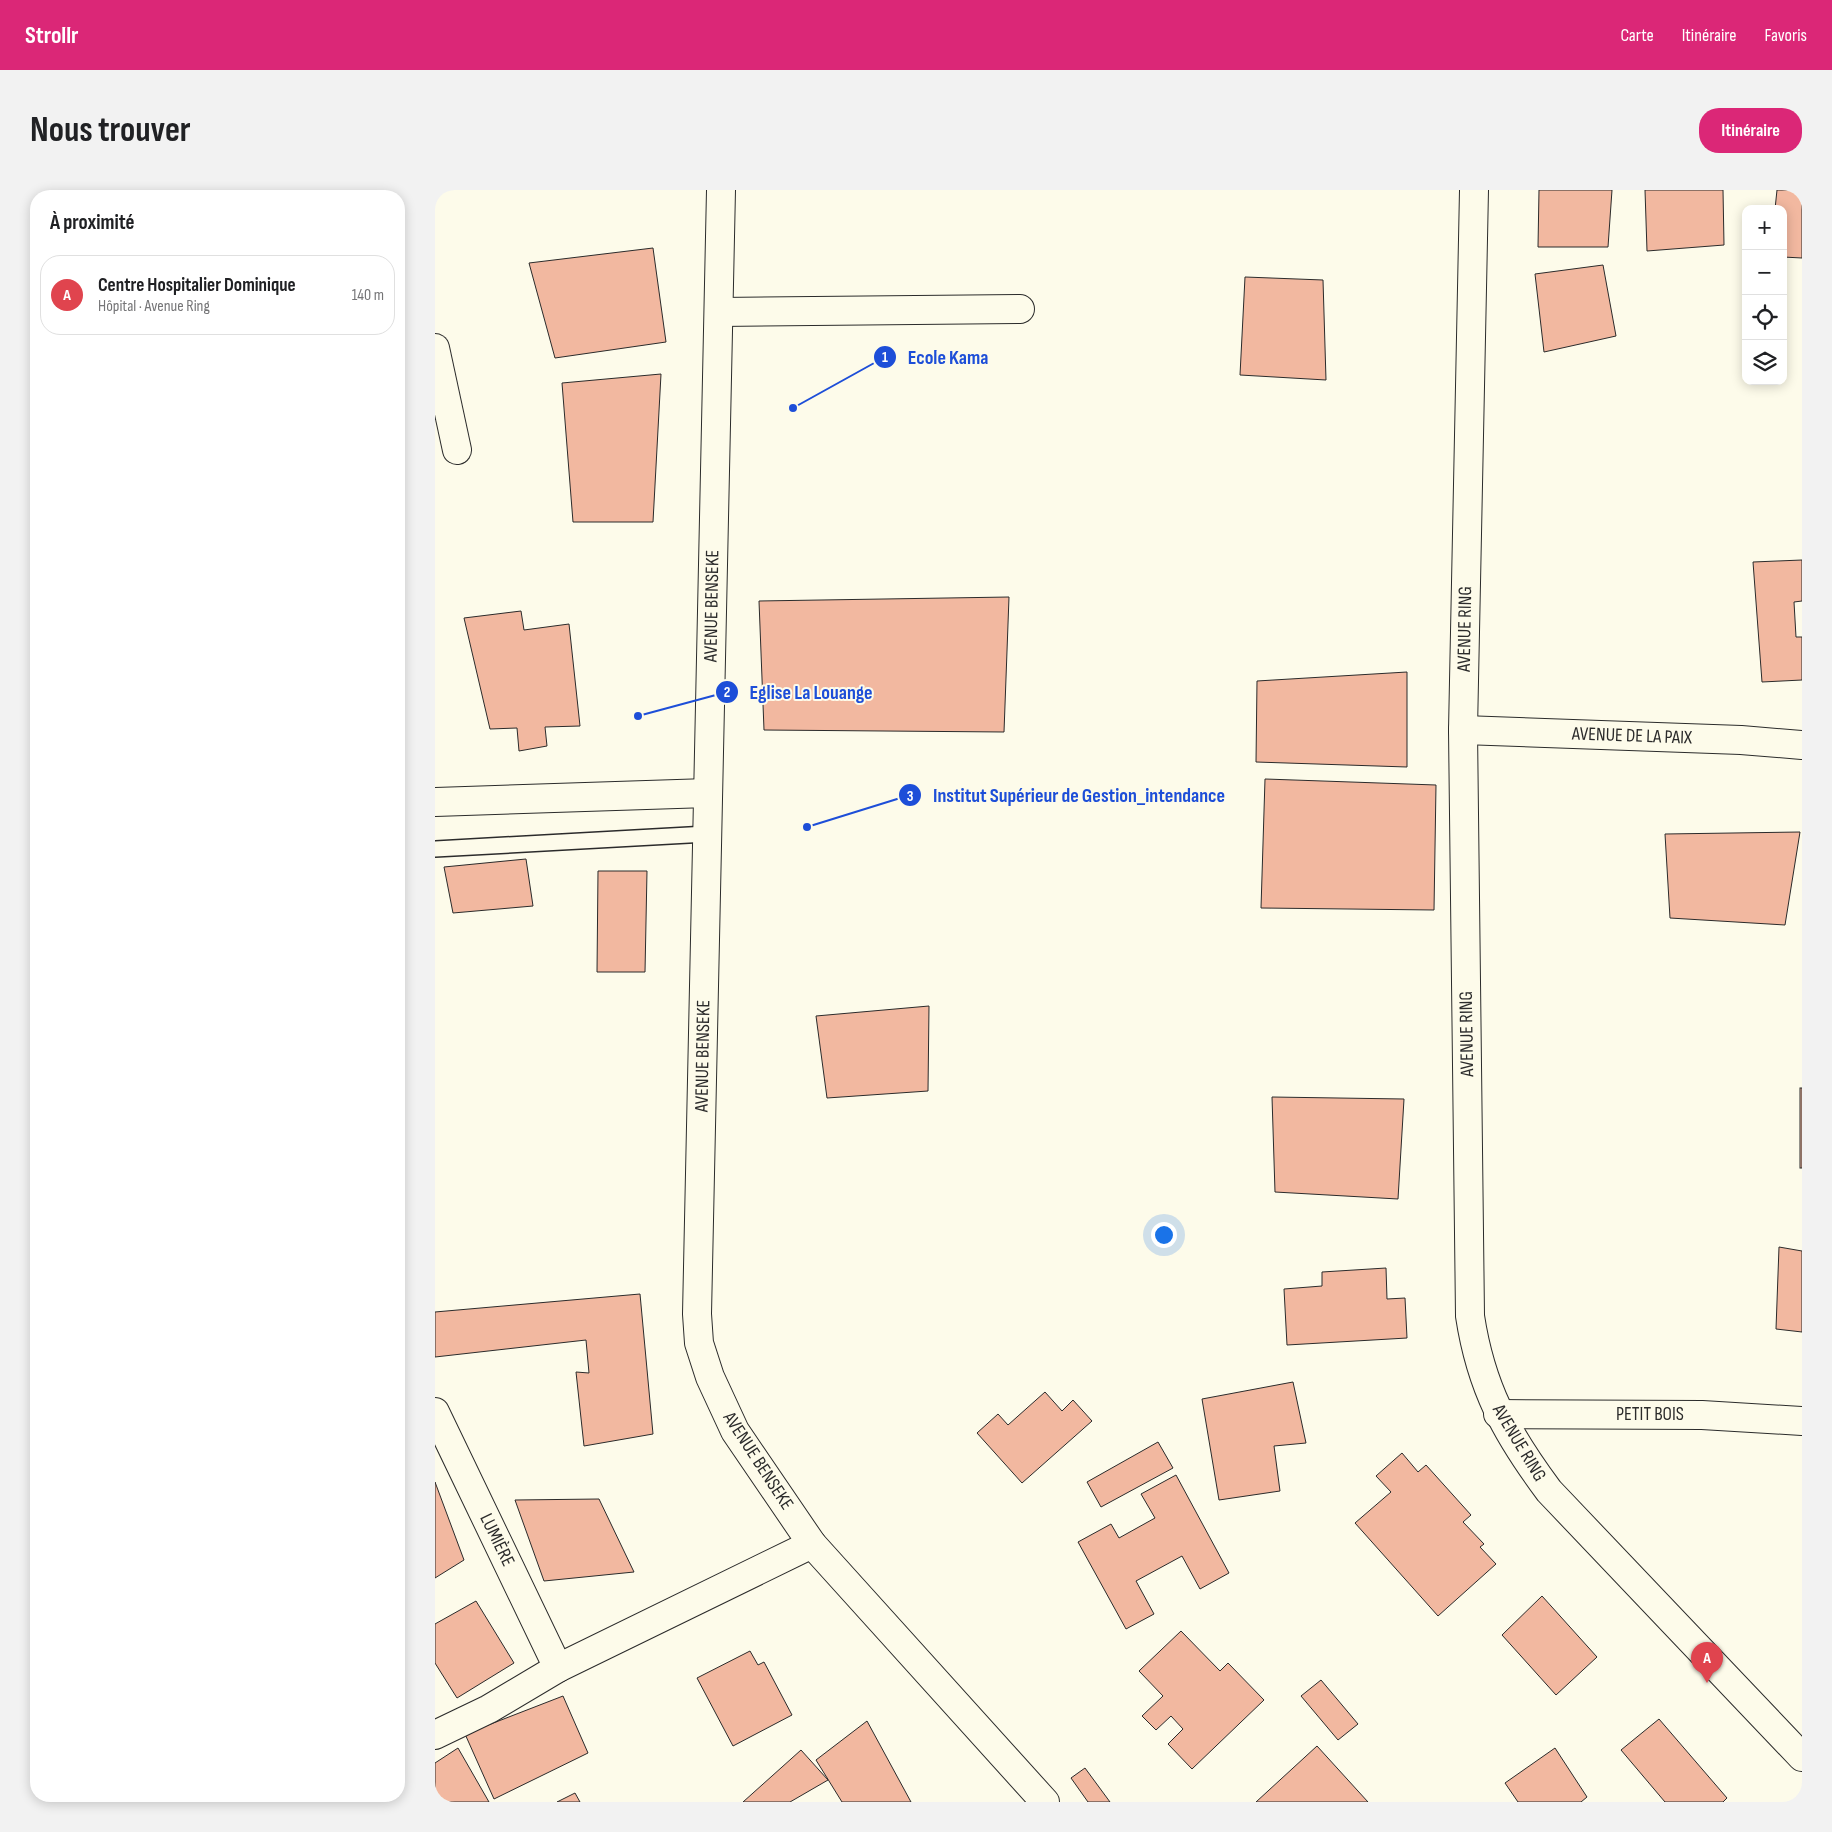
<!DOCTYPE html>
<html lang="fr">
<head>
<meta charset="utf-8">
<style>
  :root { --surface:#fff; --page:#f2f2f2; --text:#202124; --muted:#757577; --line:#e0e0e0; --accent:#db2777 }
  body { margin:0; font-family:"Sofia Sans Condensed",sans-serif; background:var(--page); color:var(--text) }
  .controls { position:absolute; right:15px; top:15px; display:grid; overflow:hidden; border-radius:10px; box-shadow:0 2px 12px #0003 }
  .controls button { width:45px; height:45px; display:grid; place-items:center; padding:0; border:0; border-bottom:1px solid var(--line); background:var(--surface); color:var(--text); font:25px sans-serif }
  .you { position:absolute; left:728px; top:1044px; width:18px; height:18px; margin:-12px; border:4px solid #fff; border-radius:50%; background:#1a73e8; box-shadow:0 0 0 8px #1a73e833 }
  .badge { display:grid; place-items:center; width:32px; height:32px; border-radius:50%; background:var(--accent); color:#fff; font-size:16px; font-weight:700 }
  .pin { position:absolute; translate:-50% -41px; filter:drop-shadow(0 1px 2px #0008) }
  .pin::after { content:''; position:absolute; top:26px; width:18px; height:15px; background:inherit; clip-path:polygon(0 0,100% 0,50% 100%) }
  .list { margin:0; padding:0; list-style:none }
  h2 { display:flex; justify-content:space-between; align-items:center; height:65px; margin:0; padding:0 20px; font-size:21px }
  h2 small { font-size:16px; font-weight:400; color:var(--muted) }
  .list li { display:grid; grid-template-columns:32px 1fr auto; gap:15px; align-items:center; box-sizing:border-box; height:80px; margin:0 10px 10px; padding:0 10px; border:1px solid var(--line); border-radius:20px }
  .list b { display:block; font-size:19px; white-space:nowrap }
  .list p { margin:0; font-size:16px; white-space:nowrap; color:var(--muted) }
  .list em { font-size:16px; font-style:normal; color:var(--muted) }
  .icon { flex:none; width:28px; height:28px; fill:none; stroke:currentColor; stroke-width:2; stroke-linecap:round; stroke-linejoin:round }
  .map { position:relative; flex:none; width:1367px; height:1612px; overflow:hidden; border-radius:20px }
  header { display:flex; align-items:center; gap:30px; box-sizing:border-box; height:70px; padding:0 25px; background:var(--accent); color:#fff }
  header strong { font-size:24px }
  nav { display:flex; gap:28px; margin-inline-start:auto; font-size:18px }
  .intro { display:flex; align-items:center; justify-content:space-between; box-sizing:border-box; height:120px; padding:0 30px }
  h1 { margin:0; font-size:35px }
  .button { padding:12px 22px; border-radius:20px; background:var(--accent); color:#fff; font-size:18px; font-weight:700 }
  main { display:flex; gap:30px; padding:0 30px }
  aside { flex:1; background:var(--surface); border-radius:20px; box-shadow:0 2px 12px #0003 }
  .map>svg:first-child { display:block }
  .building { fill:#f2b8a0; stroke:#2b2b2b }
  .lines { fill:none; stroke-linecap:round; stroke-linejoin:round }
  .lane-casing { stroke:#2b2b2b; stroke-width:18 }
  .street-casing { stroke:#2b2b2b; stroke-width:30 }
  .secondary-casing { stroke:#2b2b2b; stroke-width:30 }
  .lane { stroke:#fdfbea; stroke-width:15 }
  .street { stroke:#fdfbea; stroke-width:28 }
  .secondary { stroke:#fdfbea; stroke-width:28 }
  .labels { text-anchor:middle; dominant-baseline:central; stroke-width:4; stroke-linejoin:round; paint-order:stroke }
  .street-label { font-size:19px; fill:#2b2b2b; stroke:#fdfbea }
  .leader { fill:none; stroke:#1d4ed8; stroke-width:2 }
  .callout-dot { fill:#1d4ed8; stroke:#fdfbea; stroke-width:2 }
  .mark-label { font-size:15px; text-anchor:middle; font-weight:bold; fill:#fff }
  .callout-label { font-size:20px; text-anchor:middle; font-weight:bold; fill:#1d4ed8; stroke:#fdfbea; stroke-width:4; stroke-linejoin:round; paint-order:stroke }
</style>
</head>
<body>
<header>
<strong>Strollr</strong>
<nav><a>Carte</a><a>Itinéraire</a><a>Favoris</a></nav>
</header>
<div class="intro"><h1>Nous trouver</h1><a class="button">Itinéraire</a></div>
<main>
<aside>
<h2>À proximité<small></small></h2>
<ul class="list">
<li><span class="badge" style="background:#e0444e">A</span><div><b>Centre Hospitalier Dominique</b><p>Hôpital · Avenue Ring</p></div><em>140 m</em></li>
</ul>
</aside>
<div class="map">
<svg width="1367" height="1612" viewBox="0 0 1367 1612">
  <rect width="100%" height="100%" fill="#fdfbea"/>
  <g class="building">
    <path d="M1104,0H1177L1173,57H1103Z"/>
    <path d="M1210,0H1288L1289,55L1212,61Z"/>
    <path d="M1342,0H1367V68L1348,67V19H1340Z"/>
    <path d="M218,58L231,152L120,168L94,73Z"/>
    <path d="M1168,75L1181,146L1109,162L1100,84Z"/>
    <path d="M810,87L888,90L891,190L805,185Z"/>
    <path d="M226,184L218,332H138L127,193Z"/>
    <path d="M1367,370V411L1359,412L1361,447H1367V490L1327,492L1318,372Z"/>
    <path d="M574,407L569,542L329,540L324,411Z"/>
    <path d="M86,421L89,440L134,434L145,536L110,537L112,556L84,561L82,538L55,539L29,428Z"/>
    <path d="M972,482V577L821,572L822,491Z"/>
    <path d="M830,589L1001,595L999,720L826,718Z"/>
    <path d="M1365,642L1350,735L1235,728L1230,644Z"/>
    <path d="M91,669L98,716L18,723L9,677Z"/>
    <path d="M163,681H212L210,782H162Z"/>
    <path d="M494,816L493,901L392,908L381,826Z"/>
    <rect x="1365" y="898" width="2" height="80"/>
    <path d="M837,907L969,909L963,1009L840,1002Z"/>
    <path d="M1344,1057L1367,1061V1142L1341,1139Z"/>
    <path d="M951,1078L952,1109L970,1108L972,1148L852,1155L849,1099L887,1096V1082Z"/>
    <path d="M205,1104L218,1244L149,1256L141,1182L154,1183L151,1150L0,1167V1122Z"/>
    <path d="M858,1192L871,1253L839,1256L845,1301L784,1310L767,1209Z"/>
    <path d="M610,1202L627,1221L638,1210L657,1231L587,1293L542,1243L563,1224L573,1235Z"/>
    <path d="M723,1252L738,1278L666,1317L652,1292Z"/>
    <path d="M967,1263L983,1282L991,1275L1036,1325L1028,1332L1049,1354L1045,1357L1061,1374L1003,1426L920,1333L956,1302L941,1286Z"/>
    <path d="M741,1285L794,1383L765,1399L747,1366L701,1391L719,1424L691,1439L643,1352L676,1334L684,1348L720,1328L706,1304Z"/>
    <path d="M0,1292L29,1370L0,1388Z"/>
    <path d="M164,1309L199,1382L109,1391L80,1310Z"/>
    <path d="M1107,1406L1162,1467L1121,1505L1067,1445Z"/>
    <path d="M41,1411L79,1473L22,1508L0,1473V1434Z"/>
    <path d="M746,1441L785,1481L793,1473L829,1510L757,1579L733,1554L748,1539L736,1526L721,1540L707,1526L728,1506L704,1481Z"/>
    <path d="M315,1461L323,1475L329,1472L357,1525L298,1556L262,1488Z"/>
    <path d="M886,1490L923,1534L903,1550L866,1506Z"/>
    <path d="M128,1506L153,1563L59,1609L30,1544Z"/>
    <path d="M1224,1529L1292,1608L1288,1612H1230L1186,1560Z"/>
    <path d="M432,1531L476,1612H407L381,1570Z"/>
    <path d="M882,1556L933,1612H821Z"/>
    <path d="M23,1558L54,1612H0V1573Z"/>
    <path d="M1120,1558L1152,1607L1146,1612H1083L1070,1593Z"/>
    <path d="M366,1560L393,1590L355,1612H308Z"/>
    <path d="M650,1578L675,1612H653L636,1588Z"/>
    <path d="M140,1603L145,1612H122Z"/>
  </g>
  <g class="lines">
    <defs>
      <path id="lane" d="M0,659L272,644"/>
      <g id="street">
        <path d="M1039,0L1028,540L1035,1126C1046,1198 1071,1243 1114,1301L1367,1567"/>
        <path d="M284,122L585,119"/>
        <path d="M0,158L22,260"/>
        <path d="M1028,540L1306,550L1367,555"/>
        <path d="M0,612L273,603"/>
        <path d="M0,1222L123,1478"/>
        <path d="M1063,1224L1267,1225L1367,1231"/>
        <path d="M0,1545L54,1519L123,1478L377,1354"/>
      </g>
      <path id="secondary" d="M286,0L262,1124L264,1153L275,1187L300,1241L377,1354L610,1612"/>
    </defs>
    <use href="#lane" class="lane-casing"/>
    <use href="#street" class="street-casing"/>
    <use href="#secondary" class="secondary-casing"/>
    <use href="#lane" class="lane"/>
    <use href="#street" class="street"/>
    <use href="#secondary" class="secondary"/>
  </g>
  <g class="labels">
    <g class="street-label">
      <text transform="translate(277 416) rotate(-89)">AVENUE BENSEKE</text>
      <text transform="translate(1030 439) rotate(-89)">AVENUE RING</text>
      <text transform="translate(1197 546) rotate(2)">AVENUE DE LA PAIX</text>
      <text transform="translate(1032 844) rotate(-91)">AVENUE RING</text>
      <text transform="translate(268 866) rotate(-89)">AVENUE BENSEKE</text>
      <text x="1215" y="1224">PETIT BOIS</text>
      <text transform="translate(1084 1253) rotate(59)">AVENUE RING</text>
      <text transform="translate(323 1271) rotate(57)">AVENUE BENSEKE</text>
      <text transform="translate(62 1350) rotate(64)">LUMIÈRE</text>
    </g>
  </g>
  <path class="leader" d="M358 218L450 167M203 526L292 502M372 637L475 605"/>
  <g class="callout-dot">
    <circle cx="358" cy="218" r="5"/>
    <circle cx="203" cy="526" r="5"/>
    <circle cx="372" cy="637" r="5"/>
    <circle cx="450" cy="167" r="12"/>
    <circle cx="292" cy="502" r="12"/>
    <circle cx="475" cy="605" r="12"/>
  </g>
  <g class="mark-label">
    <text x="450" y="172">1</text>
    <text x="292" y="507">2</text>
    <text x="475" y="611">3</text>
  </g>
  <g class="callout-label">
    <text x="513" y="174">Ecole Kama</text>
    <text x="376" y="509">Eglise La Louange</text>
    <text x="644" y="612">Institut Supérieur de Gestion_intendance</text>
  </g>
</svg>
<div class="controls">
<button>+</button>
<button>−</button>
<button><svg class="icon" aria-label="locate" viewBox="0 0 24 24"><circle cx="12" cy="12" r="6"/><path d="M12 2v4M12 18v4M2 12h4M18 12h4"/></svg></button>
<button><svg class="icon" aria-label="layers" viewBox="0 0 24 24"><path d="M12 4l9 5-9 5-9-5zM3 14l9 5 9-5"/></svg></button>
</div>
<div class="you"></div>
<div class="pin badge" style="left:1272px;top:1493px;background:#e0444e">A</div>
</div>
</main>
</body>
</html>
